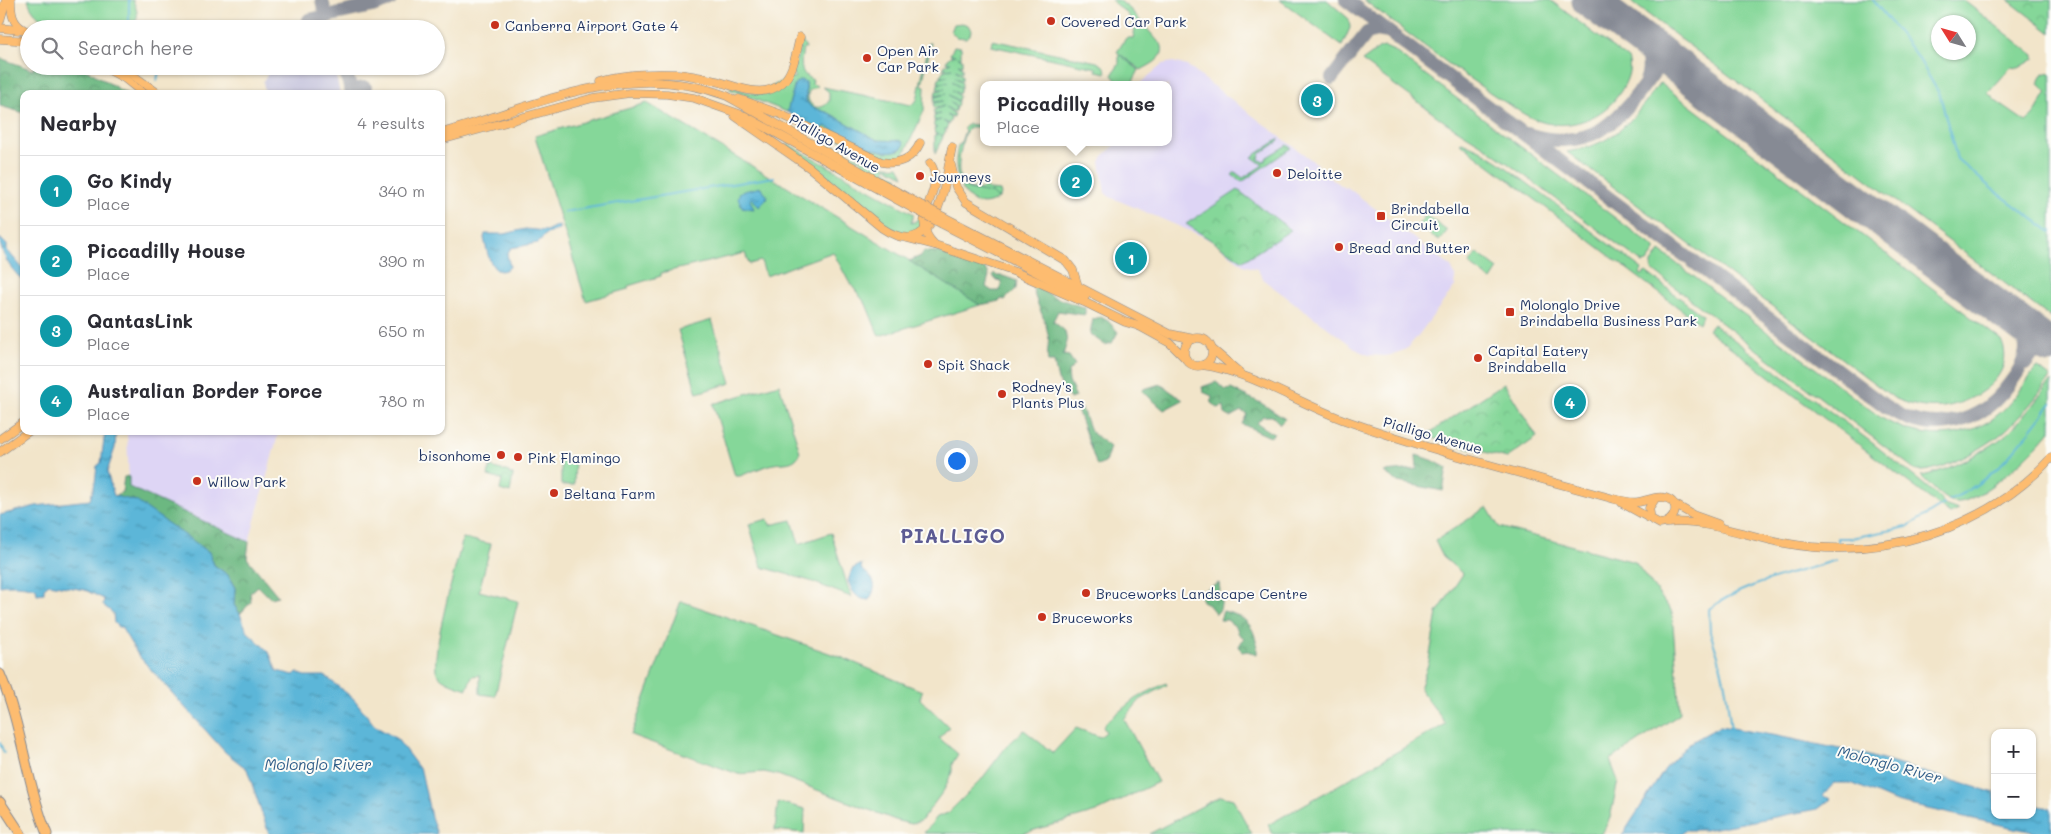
<!DOCTYPE html>
<html lang="en">
<head>
<meta charset="utf-8">
<style>
  :root { --surface:#fff; --page:#f2f2f3; --text:#2b2b33; --muted:#7c7c81; --line:#e1e1e2; --accent:#ea580c }
  body { margin:0; font-family:Mali,sans-serif; background:var(--page); color:var(--text) }
  .controls { position:absolute; right:15px; bottom:15px; display:grid; overflow:hidden; border-radius:10px; box-shadow:0 1px 4px #0004 }
  .controls button { width:45px; height:45px; display:grid; place-items:center; padding:0; border:0; border-bottom:1px solid var(--line); background:var(--surface); color:var(--text); font:25px sans-serif }
  .compass { position:absolute; left:1931px; top:15px; width:45px; height:45px; border-radius:50%; background:var(--surface); box-shadow:0 1px 4px #0004; rotate:307deg }
  .you { position:absolute; left:956px; top:460px; width:18px; height:18px; margin:-12px; border:4px solid #fff; border-radius:50%; background:#1a73e8; box-shadow:0 0 0 8px #1a73e833 }
  .badge { display:grid; place-items:center; width:32px; height:32px; border-radius:50%; background:var(--accent); color:#fff; font-size:16px; font-weight:700 }
  .pin { position:absolute; translate:-50% -50%; border:2px solid #fff; box-shadow:0 1px 5px #0006 }
  .popup { position:absolute; left:980px; top:81px; width:192px; height:65px; box-sizing:border-box; display:grid; place-content:center; border-radius:10px; background:var(--surface); filter:drop-shadow(0 1px 4px #0005); font-size:16px; white-space:nowrap; color:var(--muted) }
  .popup b { font-size:19px; color:var(--text) }
  .popup::after { content:''; position:absolute; left:50%; top:100%; margin-left:-10px; border:10px solid transparent; border-top-color:var(--surface) }
  .list { margin:0; padding:0; list-style:none }
  h2 { display:flex; justify-content:space-between; align-items:center; height:65px; margin:0; padding:0 20px; font-size:21px }
  h2 small { font-size:16px; font-weight:400; color:var(--muted) }
  .list li { display:grid; grid-template-columns:32px 1fr auto; gap:15px; align-items:center; box-sizing:border-box; height:70px; padding:0 20px; border-top:1px solid var(--line) }
  .list b { display:block; font-size:19px; white-space:nowrap }
  .list p { margin:0; font-size:16px; white-space:nowrap; color:var(--muted) }
  .list em { font-size:16px; font-style:normal; color:var(--muted) }
  .icon { flex:none; width:28px; height:28px; fill:none; stroke:currentColor; stroke-width:2; stroke-linecap:round; stroke-linejoin:round }
  .map { position:relative; flex:none; width:2051px; height:834px; overflow:hidden }
  .search { position:absolute; background:var(--surface); box-shadow:0 1px 4px #0004; left:20px; top:20px; width:425px; height:55px; display:flex; align-items:center; gap:12px; box-sizing:border-box; padding:0 18px; border-radius:28px; color:var(--muted); font-size:19px }
  .panel { position:absolute; background:var(--surface); box-shadow:0 1px 4px #0004; left:20px; top:90px; width:425px; height:345px; border-radius:10px }
  .map>svg:first-child { display:block }
  .built { fill:#ded5f5 }
  .industrial { fill:#c3c1db }
  .grass { fill:#85d799; stroke:#50837c; fill-rule:evenodd }
  .forest { fill:url(#forest-crowns); stroke:#447470 }
  .park { fill:url(#park-crowns); stroke:#50837c }
  .garden { fill:url(#garden-dots); stroke:#50837c }
  .water { fill:url(#water-ripples); stroke:#3b729b }
  .lines { fill:none; stroke-linecap:round; stroke-linejoin:round }
  .stream { stroke:#5bb6d8; stroke-width:2 }
  .taxiway { stroke:#868a94; stroke-width:14 }
  .runway { stroke:#868a94; stroke-width:35 }
  .major-casing { stroke:#868a94; stroke-width:9 }
  .highway-casing { stroke:#868a94; stroke-width:11 }
  .major { stroke:#fdbc6f; stroke-width:8 }
  .highway { stroke:#fdbc6f; stroke-width:9 }
  .major-bridge-casing { stroke:#868a94; stroke-width:9; stroke-linecap:butt }
  .major-bridge { stroke:#fdbc6f; stroke-width:8 }
  .poi-dot { fill:#c8321e; stroke:#fdfcf7; stroke-width:2 }
  .labels { text-anchor:middle; dominant-baseline:central; stroke-width:4; stroke-linejoin:round; paint-order:stroke }
  .poi-label { font-size:14px; fill:#1b2f5e; stroke:#fdfcf7; text-anchor:start }
  .street-label { font-size:14px; fill:#1b2f5e; stroke:#fdfcf7 }
  .water-label { font-size:15px; font-style:italic; fill:#315e89; stroke:#fdfcf7 }
  .district-label { font-size:19px; font-weight:bold; letter-spacing:1px; fill:#5c5b93; stroke:#fdfcf7 }
</style>
</head>
<body>
<div class="map">
<svg width="2051" height="834" viewBox="0 0 2051 834">
  <defs>
    <pattern id="forest-crowns" width="20" height="18" patternUnits="userSpaceOnUse" patternTransform="scale(1.25)"><rect width="20" height="18" fill="#6cb881"/><path d="M2 6a3 3 0 1 1 6 0M12 15a3 3 0 1 1 6 0" fill="none" stroke="#58966d"/></pattern>
    <pattern id="park-crowns" width="20" height="18" patternUnits="userSpaceOnUse" patternTransform="scale(1.25)"><rect width="20" height="18" fill="#85d799"/><path d="M2 6a3 3 0 1 1 6 0M12 15a3 3 0 1 1 6 0" fill="none" stroke="#72b986"/></pattern>
    <pattern id="garden-dots" width="8" height="8" patternUnits="userSpaceOnUse" patternTransform="scale(1.25)"><rect width="8" height="8" fill="#85d799"/><path d="M2 2h.1M6 6h.1" fill="none" stroke="#72b986" stroke-width="1.8" stroke-linecap="round"/></pattern>
    <pattern id="water-ripples" width="26" height="14" patternUnits="userSpaceOnUse" patternTransform="scale(1.25)"><rect width="26" height="14" fill="#5bb6d8"/><path d="M2 4q2-2 4 0t4 0M15 11q2-2 4 0t4 0" fill="none" stroke="#4a94b2"/></pattern>
  </defs>
  <rect width="100%" height="100%" fill="#fdfcf7"/>
  <filter id="ink" filterUnits="userSpaceOnUse"><feTurbulence type="fractalNoise" baseFrequency=".02" numOctaves="2"/><feDisplacementMap in="SourceGraphic" scale="10" xChannelSelector="R" yChannelSelector="G"/><feConvolveMatrix kernelMatrix="1 2 1 2 8 2 1 2 1" color-interpolation-filters="sRGB"/></filter>
  <filter id="wash" filterUnits="userSpaceOnUse"><feTurbulence type="fractalNoise" baseFrequency=".0096" numOctaves="4" result="noise"/><feDisplacementMap in="SourceGraphic" scale="20" xChannelSelector="R" yChannelSelector="G"/><feGaussianBlur stdDeviation="1.12" result="paint"/><feColorMatrix in="noise" values="0 0 0 0 0 0 0 0 0 0 0 0 0 0 0 0 0 1.4 0 .05"/><feComposite in="paint" operator="in"/></filter>
  <g filter="url(#wash)">
    <rect width="100%" height="100%" fill="#f2e5ca"/>
    <g class="built">
      <path d="M1173,62L1187,66L1318,165L1317,168L1345,188L1347,187L1451,267L1455,275V286L1417,337L1406,349L1396,354L1385,356L1369,355L1359,351L1265,281L1257,269L1243,265L1218,245L1202,236L1110,197L1105,193L1100,162L1103,156L1119,142H1168V85H1138L1163,64Z"/>
      <path d="M127,431H279L249,542L129,487Z"/>
    </g>
    <path class="industrial" d="M269,66H334L340,94H265L263,81L269,72Z"/>
    <g class="grass">
      <path d="M28,0H133C138,14 140,16 131,29C102,29 38,37 28,0Z"/>
      <path d="M1111,0H1119L1131,10L1162,46C1165,59 1151,64 1141,70L1117,52L1126,38H1133L1135,29L1132,28C1135,14 1117,8 1111,0Z"/>
      <path d="M1280,0H1327L1349,19L1350,28L1342,46Z"/>
      <path d="M1364,0H1550L1628,59C1633,71 1624,88 1616,98C1601,117 1576,127 1552,124C1533,122 1516,109 1500,99C1453,69 1409,34 1364,0Z"/>
      <path d="M1629,0H1963L2034,55V59L2019,68L2011,67L1988,93L1997,102L2026,122L2033,116L2047,92L2038,84L2044,73L2051,74V318ZM1938,22H1968V52H1938Z"/>
      <path d="M962,23L968,25L971,30L970,35L966,38L956,37L951,32L954,24Z"/>
      <path d="M992,40L1097,62L1105,67L1106,73L1096,71V68L991,46Z"/>
      <path d="M802,41L806,48L803,49C801,62 798,74 813,80L812,84L818,86L809,91C804,105 820,114 829,101V92L823,87L911,105L917,100L929,43H931L922,85L925,86L924,111L903,156C879,165 845,141 822,131L825,126L877,150L886,152L900,150L904,145L899,140L888,142L877,140L829,113L812,108L807,101L806,82L800,80L795,84L787,112L729,89L730,87L757,94L790,77L794,78L795,76L792,74Z"/>
      <path d="M954,46L961,47V58L957,56L962,59V65L958,64L962,67V73L954,69L962,75V81L955,77L962,83L961,88L952,81L961,89L959,94L952,90L959,96L958,101L949,95L958,102L957,107L950,102L956,108L954,112L946,107L954,114L952,118L947,115L951,119L949,124L943,121L948,125L946,130L944,129L946,131L943,136L940,134L943,137L935,154V135L938,134H935L934,129L937,128L934,127V122L941,120L934,121V116L940,114L934,115V110L944,106L934,108V103L943,101L934,102L935,97L946,94L935,96L936,91L945,89H937L938,84L949,82L938,83L939,78L948,76H940L943,71L952,68L943,69L946,64L951,62H946L949,57L955,55H950Z"/>
      <path d="M1385,47L1394,51L1655,248V251L1647,262L1643,263L1487,148L1445,122L1362,61L1380,48Z"/>
      <path d="M1119,54L1139,70L1131,85H1120L1112,75L1119,64Z"/>
      <path d="M1660,83L2001,340C2018,376 1973,403 1943,407C1925,409 1910,405 1894,398L1567,152C1618,143 1630,122 1660,83Z"/>
      <path d="M647,103L955,288L980,305L879,336L866,304L849,282L833,252L766,276L761,261L749,264L745,253L661,273V276L628,286V289L586,301L535,136Z"/>
      <path d="M1462,142L1480,150L1499,162L1642,269L1640,274L1642,275L1646,272L1702,315L1699,323L1460,143Z"/>
      <path d="M788,144L914,214L911,223L916,221L919,216L921,217L920,229L913,232L903,233L889,227L836,184L787,146Z"/>
      <path d="M834,145C854,155 876,169 899,166L904,176L886,167L885,171L899,178L885,181L876,176L858,159L848,161L825,147Z"/>
      <path d="M961,184C974,193 991,187 998,199C981,210 968,201 960,185Z"/>
      <path d="M1426,215L1447,231L1439,241L1418,225Z"/>
      <path d="M1660,251L1880,417C1917,440 1967,443 2001,412C2015,399 2026,382 2037,367L2050,377C2041,393 2020,417 2006,430C1988,446 1941,473 1917,471L1652,270V263Z"/>
      <path d="M1477,253L1498,269L1491,280L1469,264Z"/>
      <path d="M712,320L731,383L697,393L678,330Z"/>
      <path d="M1713,324L1871,442L1922,483L1940,498L1944,505L1958,510L1950,514L1708,330Z"/>
      <path d="M2051,381V429C2039,448 1977,506 1955,502C1943,501 1930,484 1921,476C1944,473 1993,448 2010,431C2025,416 2038,398 2051,381Z"/>
      <path d="M779,384L800,452C795,467 781,461 770,465C760,468 750,472 740,476H735L713,404Z"/>
      <path d="M561,457H575L574,485H561Z"/>
      <path d="M1487,507L1499,527L1635,562L1672,612L1680,714L1610,760L1618,781L1610,818L1602,834H1273L1268,825L1446,724L1420,689L1429,661L1437,613L1463,574L1443,557L1435,541Z"/>
      <path d="M768,519L770,525L792,520L799,544L831,533L851,597L810,581L762,567L749,524Z"/>
      <path d="M463,538L491,544L479,591L518,601L495,696L480,694V675L472,676L467,689C458,686 442,682 437,673C429,658 458,559 463,538Z"/>
      <path d="M681,601L843,658L922,691L920,699L949,727L939,738L958,754L952,764V772L944,790L921,821L911,824L898,821L778,775L764,772L738,774L631,735Z"/>
      <path d="M1166,683L1167,685L1140,700L1124,719L1158,782L1096,812L1021,834L924,833L937,817L948,813L981,780L1006,747L1024,730L1053,753L1076,728L1100,737L1106,732L1103,726L1105,723L1136,698Z"/>
      <path d="M1221,796L1233,799L1252,834H1149Z"/>
      <path d="M778,802L805,809L804,833L775,830Z"/>
    </g>
    <g class="forest">
      <path d="M0,58L33,70L34,66H76L89,71L127,94H24V113L0,106Z"/>
      <path d="M924,251L938,252L986,269L989,275L986,287L992,291H1000L1002,281L996,280L993,276L994,273L997,276H1003L1017,281L1016,289L1005,300L1001,299L1000,301L980,305L909,261L921,256Z"/>
      <path d="M1032,283L1054,297L1085,308V315L1058,311L1053,321L1065,331L1067,342L1063,355L1069,356L1075,365L1068,372L1069,382L1076,397L1070,399L1058,380L1054,362H1048C1046,352 1050,343 1048,334C1045,316 1034,301 1032,283Z"/>
      <path d="M1101,317L1108,321L1118,332L1112,343L1105,345L1090,334L1093,319Z"/>
      <path d="M1216,382L1226,390L1231,389L1261,403L1285,419L1280,424L1272,416H1263L1257,423L1274,434L1270,437L1242,424L1247,414L1241,411L1230,417L1225,414L1224,406L1218,408L1211,403L1212,396L1203,392L1202,387Z"/>
      <path d="M1160,384L1183,400L1164,410L1141,390Z"/>
      <path d="M1077,409H1082L1090,431L1110,447L1105,463L1097,466Z"/>
      <path d="M1416,455L1432,460L1447,468L1443,491L1398,482L1384,472L1417,469Z"/>
      <path d="M129,476V487L249,542L247,558L278,596L270,598L258,586L250,593L251,602L240,614L234,605L235,588L228,575L214,565L209,552L114,496L122,492L124,477Z"/>
      <path d="M1219,583L1220,591L1217,596L1222,598L1220,610L1216,614L1208,604L1202,601L1199,593Z"/>
      <path d="M1223,611C1248,616 1257,629 1257,654L1247,651L1242,652L1239,646L1244,638L1238,633L1237,628L1227,620H1220Z"/>
    </g>
    <g class="park">
      <path d="M2008,0H2051V33Z"/>
      <path d="M1238,190L1291,230L1243,261L1186,224Z"/>
      <path d="M1504,383L1537,437L1507,458L1425,436Z"/>
      <path d="M490,467L509,472V474L513,475L510,493L500,490L502,480L488,476Z"/>
    </g>
    <g class="garden">
      <path d="M968,124L978,125L979,127H971C963,132 963,140 961,149C957,168 955,197 985,188L990,190L1000,191L1001,195L998,199L992,193L972,190L960,185C955,171 955,159 958,145H960L965,130L963,129Z"/>
      <path d="M1279,139L1278,142L1260,154L1259,160L1265,161L1267,157L1287,145L1291,148L1242,182L1232,175L1235,172L1243,178L1263,165L1252,157Z"/>
    </g>
    <g class="water">
      <path d="M800,80L806,82V101L811,107L829,113L877,140L902,141L904,144L903,147C885,162 844,135 825,126L822,131L787,112L795,84Z"/>
      <path d="M761,187L767,196L766,199L759,207L752,198L750,200L754,209L742,207L738,198L740,192Z"/>
      <path d="M556,226H559V229L545,235L538,243L511,248L507,254L510,267C491,282 487,250 484,238L485,234H505L525,229L546,231Z"/>
      <path d="M0,238L7,245V250L24,270V282C12,270 0,255 0,238Z"/>
      <path d="M105,431H116L115,448L107,472L114,496L136,501L209,552L214,565L228,575L235,588L234,605L240,614L247,631L269,652L277,671L294,675L297,672L304,676H325L354,699L375,726L397,739L421,771L431,817L437,834H269L247,769L225,752L138,655L121,627H118L114,623L113,613L103,605L104,599L85,590L49,584L44,588V593L37,594L36,588C24,585 12,584 0,586V515L36,506L90,500L95,483L97,466L101,463Z"/>
      <path d="M862,564L861,569C874,578 879,585 869,600C855,599 853,592 848,581L852,569Z"/>
      <path d="M1720,726L1777,736L1859,753L1995,793V815H2032V804L2051,809V834H2042L1896,802L1851,783H1834L1823,796L1831,799L1818,809L1705,830H1685L1681,834H1623L1665,769L1688,744Z"/>
    </g>
    <g class="lines">
      <g class="stream">
        <path d="M129,0V27"/>
        <path d="M1873,0L1917,56L1940,95L1957,159L1991,188L2051,232"/>
        <path d="M157,80L160,67"/>
        <path d="M564,212L774,177"/>
        <path d="M1949,500C1994,481 2023,442 2051,403"/>
        <path d="M1838,541V538H1851L1907,527L1944,504"/>
        <path d="M1731,730L1726,690L1719,659L1710,632L1709,609C1743,583 1795,574 1836,560"/>
        <path d="M0,743L4,753"/>
      </g>
      <g class="taxiway">
        <path d="M322,0L326,17"/>
        <path d="M1346,0L1885,406C1901,417 1919,425 1939,424C1970,423 1993,407 2010,383C2028,360 2034,341 2011,318"/>
        <path d="M309,20L372,6L390,0"/>
        <path d="M1636,35C1648,48 1652,65 1646,81"/>
        <path d="M344,66L351,90L365,88"/>
        <path d="M1332,78L1367,33L1376,30L1388,32"/>
        <path d="M1527,134C1601,158 1627,108 1665,57"/>
        <path d="M2025,364L2042,341"/>
      </g>
      <path class="runway" d="M1589,0L2049,346"/>
    </g>
  </g>
  <g filter="url(#ink)">
    <g class="lines">
      <defs>
        <g id="major">
          <path d="M11,0C11,12 12,23 23,29"/>
          <path d="M0,21L6,0"/>
          <path d="M0,28L29,31"/>
          <path d="M0,39L29,41"/>
          <path d="M101,66L124,78L144,94"/>
          <path d="M120,66L159,94"/>
          <path d="M601,81C625,73 653,73 678,74C691,75 703,78 716,81C736,86 763,100 782,83C794,72 796,52 800,37"/>
          <path d="M739,99L780,114L882,162C898,165 913,159 920,143"/>
          <path d="M735,116L810,168L882,228C938,266 945,181 952,147"/>
          <path d="M441,133C538,106 626,58 727,96L919,204"/>
          <path d="M441,140L593,98L630,93L667,94L694,98L745,116L914,209"/>
          <path d="M930,163C949,190 905,217 935,245L1015,272L1084,302L1125,322L1142,327"/>
          <path d="M951,165L956,187L966,202L1066,261L1073,270L1078,286"/>
          <path d="M944,217L1170,334L1194,339"/>
          <path d="M942,224L1085,297"/>
          <path d="M907,238L934,245"/>
          <path d="M1139,326L1170,343L1186,359"/>
          <circle cx="1198" cy="352" r="14"/>
          <path d="M1212,349L1239,372"/>
          <path d="M1202,365C1253,372 1299,404 1347,421C1435,452 1525,474 1614,499C1622,501 1630,503 1638,502C1647,501 1658,495 1666,498C1682,503 1675,523 1660,524L1651,519L1649,508L1655,499"/>
          <path d="M0,439L24,422"/>
          <path d="M0,452L29,431"/>
          <path d="M1622,503L1651,519"/>
          <path d="M1674,504L1693,515L1718,524"/>
          <path d="M1668,523C1700,518 1751,537 1784,543C1880,561 1984,531 2051,458"/>
        </g>
        <g id="highway">
          <path d="M0,674C22,725 26,782 47,834"/>
          <path d="M0,802L21,834"/>
        </g>
      </defs>
      <use href="#major" class="major-casing"/>
      <use href="#highway" class="highway-casing"/>
      <use href="#major" class="major"/>
      <use href="#highway" class="highway"/>
      <defs>
        <g id="major-bridge">
          <path d="M919,204L944,217"/>
          <path d="M914,209L942,224"/>
        </g>
      </defs>
      <use href="#major-bridge" class="major-bridge-casing"/>
      <use href="#major-bridge" class="major-bridge"/>
    </g>
  </g>
  <g class="poi-dot">
    <circle cx="1051" cy="21" r="5"/>
    <circle cx="495" cy="25" r="5"/>
    <circle cx="867" cy="58" r="5"/>
    <circle cx="1277" cy="173" r="5"/>
    <circle cx="920" cy="176" r="5"/>
    <rect x="1376" y="211" width="10" height="10" rx="2.5"/>
    <circle cx="1339" cy="247" r="5"/>
    <rect x="1505" y="307" width="10" height="10" rx="2.5"/>
    <circle cx="1478" cy="358" r="5"/>
    <circle cx="928" cy="364" r="5"/>
    <circle cx="1002" cy="394" r="5"/>
    <circle cx="501" cy="455" r="5"/>
    <circle cx="518" cy="457" r="5"/>
    <circle cx="197" cy="481" r="5"/>
    <circle cx="554" cy="493" r="5"/>
    <circle cx="1086" cy="593" r="5"/>
    <circle cx="1042" cy="617" r="5"/>
  </g>
  <g class="labels">
    <g class="poi-label">
      <text x="1061" y="21">Covered Car Park</text>
      <text x="505" y="25">Canberra Airport Gate 4</text>
      <text x="877" y="50">Open Air<tspan x="877" dy="16">Car Park</tspan></text>
      <text x="1287" y="173">Deloitte</text>
      <text x="930" y="176">Journeys</text>
      <text x="1391" y="208">Brindabella<tspan x="1391" dy="16">Circuit</tspan></text>
      <text x="1349" y="247">Bread and Butter</text>
      <text x="1520" y="304">Molonglo Drive<tspan x="1520" dy="16">Brindabella Business Park</tspan></text>
      <text x="1488" y="350">Capital Eatery<tspan x="1488" dy="16">Brindabella</tspan></text>
      <text x="938" y="364">Spit Shack</text>
      <text x="1012" y="386">Rodney's<tspan x="1012" dy="16">Plants Plus</tspan></text>
      <text x="491" y="455" text-anchor="end">bisonhome</text>
      <text x="528" y="457">Pink Flamingo</text>
      <text x="207" y="481">Willow Park</text>
      <text x="564" y="493">Beltana Farm</text>
      <text x="1096" y="593">Bruceworks Landscape Centre</text>
      <text x="1052" y="617">Bruceworks</text>
    </g>
    <g class="street-label">
      <text transform="translate(835 143) rotate(30)">Pialligo Avenue</text>
      <text transform="translate(1433 435) rotate(16)">Pialligo Avenue</text>
    </g>
    <g class="water-label">
      <text x="318" y="764">Molonglo River</text>
      <text transform="translate(1890 764) rotate(15)">Molonglo River</text>
    </g>
    <g class="district-label">
      <text x="953" y="535">PIALLIGO</text>
    </g>
  </g>
</svg>
<div class="controls">
<button>+</button>
<button>−</button>
</div>
<svg class="compass" viewBox="-18 -18 36 36"><path d="M0-13l5 13h-10z" fill="#e53935"/><path d="M0 13l5-13h-10z" fill="#7c7c81"/></svg>
<div class="you"></div>
<div class="pin badge" style="left:1131px;top:258px;background:#0f9aa8">1</div>
<div class="pin badge" style="left:1076px;top:181px;background:#0f9aa8">2</div>
<div class="popup"><b>Piccadilly House</b>Place</div>
<div class="pin badge" style="left:1317px;top:100px;background:#0f9aa8">3</div>
<div class="pin badge" style="left:1570px;top:402px;background:#0f9aa8">4</div>
<div class="search"><svg class="icon" aria-label="search" viewBox="0 0 24 24"><circle cx="10" cy="10" r="6"/><path d="M15 15l6 6"/></svg>Search here</div>
<section class="panel">
<h2>Nearby<small>4 results</small></h2>
<ul class="list">
<li><span class="badge" style="background:#0f9aa8">1</span><div><b>Go Kindy</b><p>Place</p></div><em>340 m</em></li>
<li><span class="badge" style="background:#0f9aa8">2</span><div><b>Piccadilly House</b><p>Place</p></div><em>390 m</em></li>
<li><span class="badge" style="background:#0f9aa8">3</span><div><b>QantasLink</b><p>Place</p></div><em>650 m</em></li>
<li><span class="badge" style="background:#0f9aa8">4</span><div><b>Australian Border Force</b><p>Place</p></div><em>780 m</em></li>
</ul>
</section>
</div>
</body>
</html>
